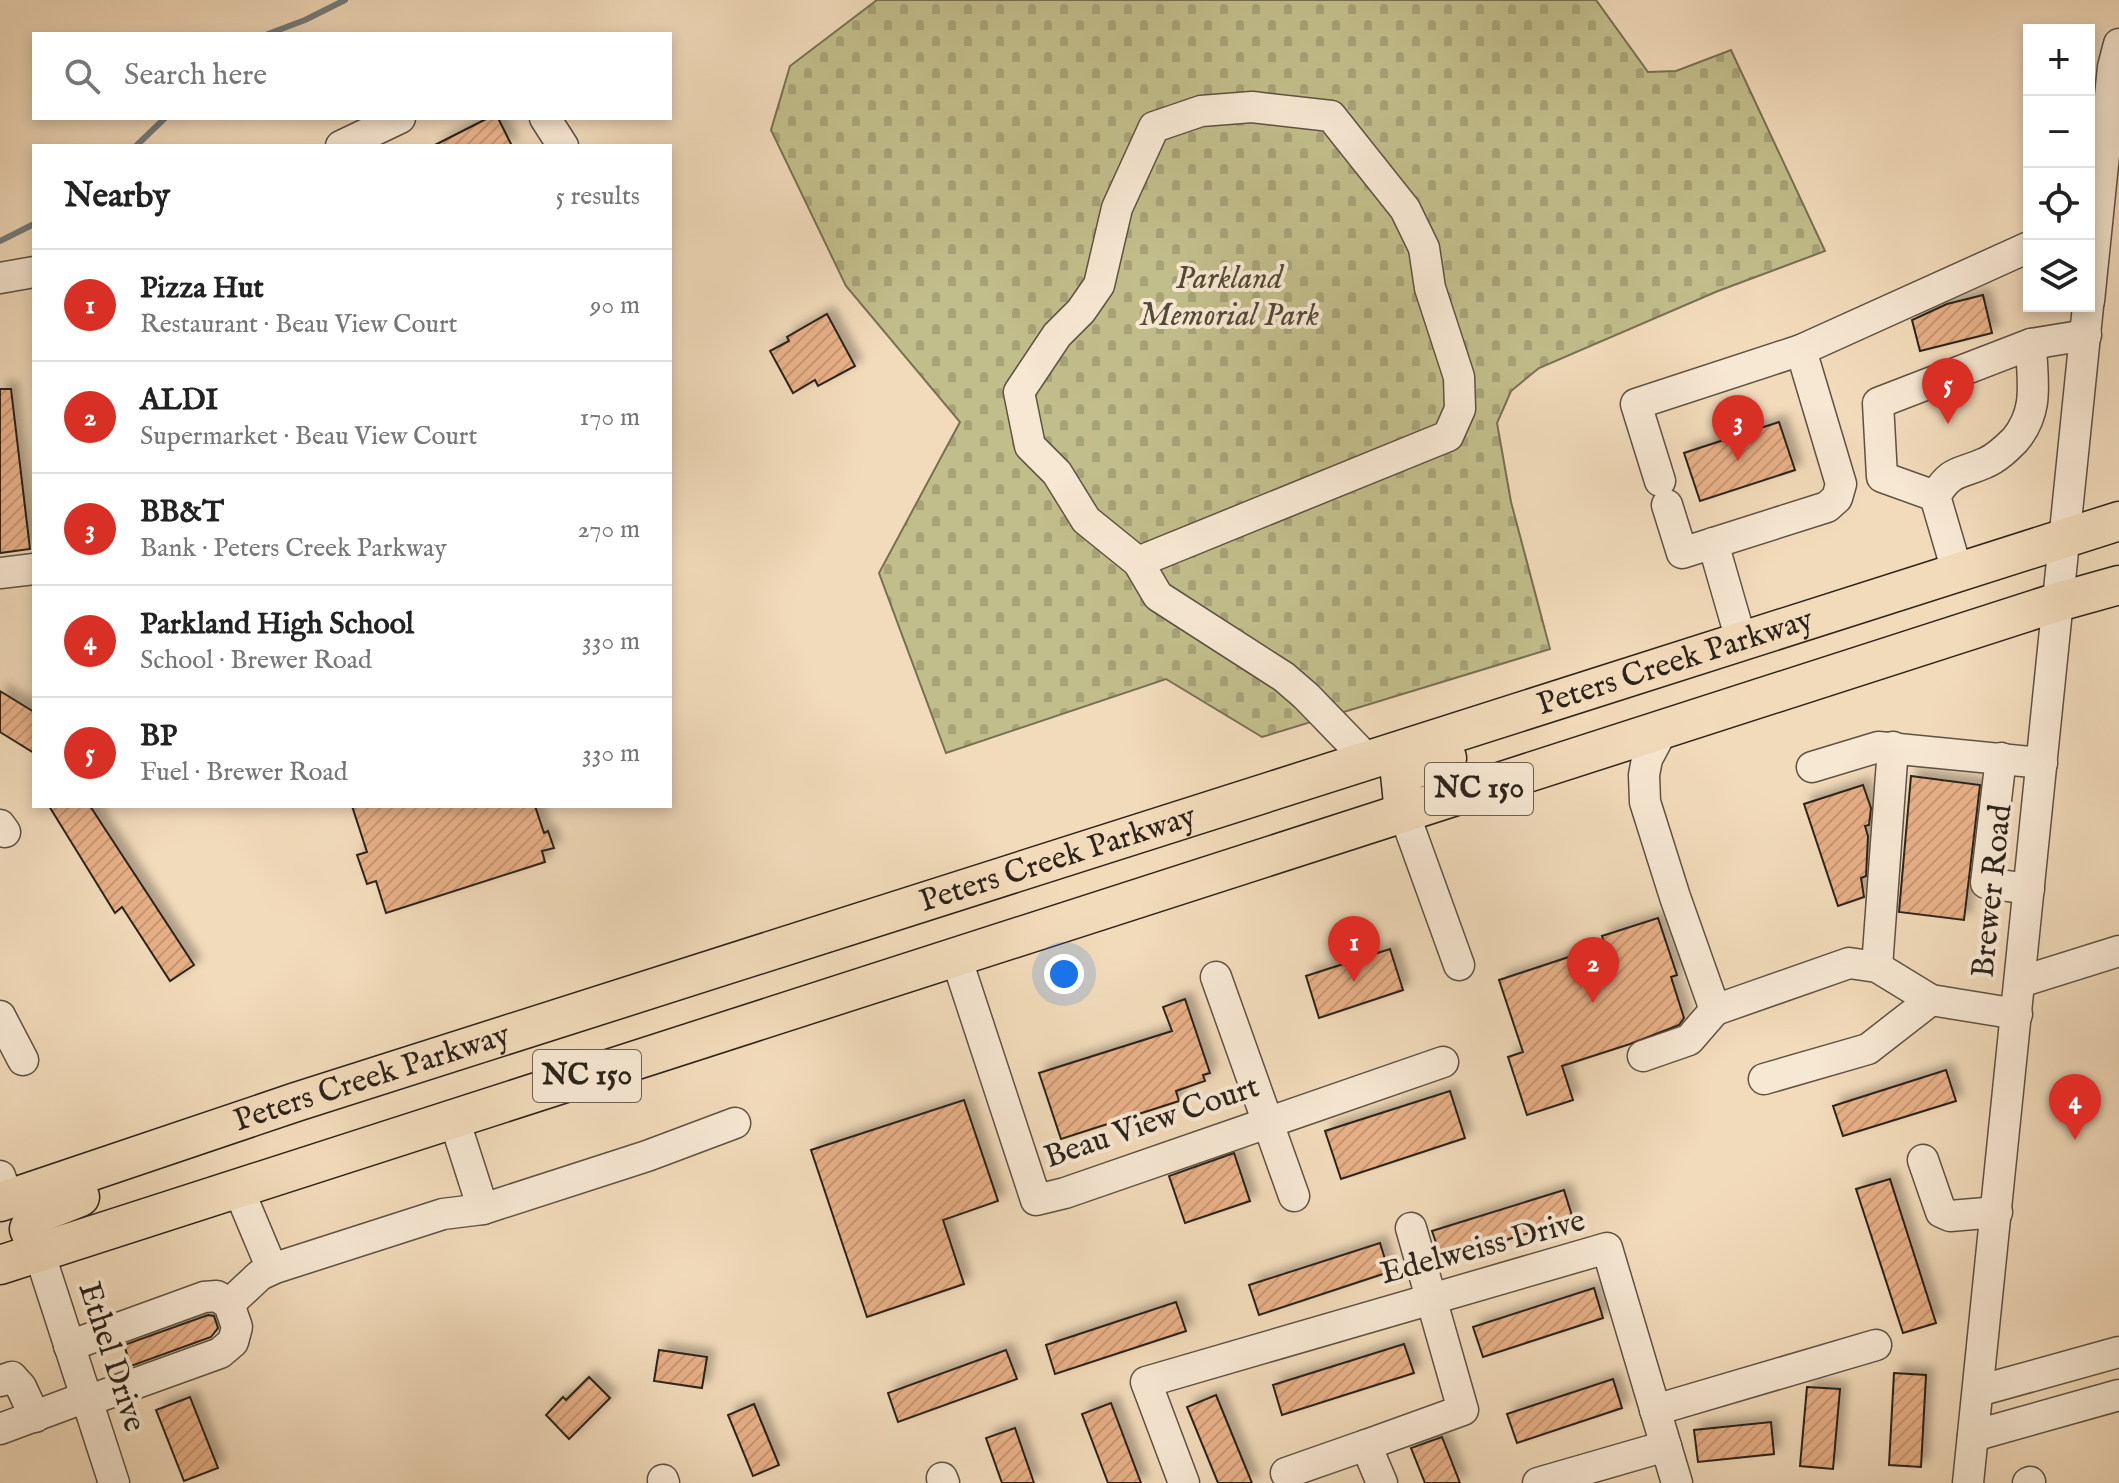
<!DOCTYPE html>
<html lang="en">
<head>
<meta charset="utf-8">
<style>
  :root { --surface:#fff; --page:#f6f6f6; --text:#222; --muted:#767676; --line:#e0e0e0; --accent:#d93025 }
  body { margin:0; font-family:"IM FELL English",serif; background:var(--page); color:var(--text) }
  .controls { position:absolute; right:24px; top:24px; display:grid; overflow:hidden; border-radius:0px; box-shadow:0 4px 12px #0003 }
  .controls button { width:72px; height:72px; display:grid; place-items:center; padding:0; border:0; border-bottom:2px solid var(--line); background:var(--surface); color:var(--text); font:40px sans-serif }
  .you { position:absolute; left:1064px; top:974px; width:28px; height:28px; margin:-20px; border:6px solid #fff; border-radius:50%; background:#1a73e8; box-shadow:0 0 0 12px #1a73e833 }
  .badge { display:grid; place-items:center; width:52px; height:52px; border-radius:50%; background:var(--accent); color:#fff; font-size:26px; font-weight:700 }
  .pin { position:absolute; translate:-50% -66px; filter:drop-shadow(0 2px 4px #0008) }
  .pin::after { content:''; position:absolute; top:42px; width:28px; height:24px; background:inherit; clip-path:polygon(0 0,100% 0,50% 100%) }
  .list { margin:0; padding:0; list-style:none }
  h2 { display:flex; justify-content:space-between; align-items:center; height:104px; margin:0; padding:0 32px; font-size:34px }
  h2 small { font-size:26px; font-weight:400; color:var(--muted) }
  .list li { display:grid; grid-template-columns:52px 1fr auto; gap:24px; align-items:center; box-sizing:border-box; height:112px; padding:0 32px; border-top:2px solid var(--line) }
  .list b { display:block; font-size:30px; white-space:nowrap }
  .list p { margin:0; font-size:26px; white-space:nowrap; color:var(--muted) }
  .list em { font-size:26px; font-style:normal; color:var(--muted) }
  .icon { flex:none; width:44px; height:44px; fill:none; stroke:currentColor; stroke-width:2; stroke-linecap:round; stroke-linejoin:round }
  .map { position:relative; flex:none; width:2119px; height:1483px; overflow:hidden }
  .search { position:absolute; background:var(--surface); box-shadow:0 4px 12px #0003; left:32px; top:32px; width:640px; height:88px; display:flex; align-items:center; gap:20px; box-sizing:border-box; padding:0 28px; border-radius:0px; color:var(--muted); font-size:30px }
  .panel { position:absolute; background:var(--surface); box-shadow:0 4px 12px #0003; left:32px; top:144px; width:640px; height:664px; border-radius:0px }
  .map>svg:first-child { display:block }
  .cemetery { fill:url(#cemetery-stones); stroke:#777153; stroke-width:2 }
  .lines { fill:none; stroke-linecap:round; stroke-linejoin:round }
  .stream { stroke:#737d7c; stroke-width:6 }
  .building { fill:url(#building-hatch); stroke:#2c241b; stroke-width:2; filter:url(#shadow) }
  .minor-casing { stroke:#5e5243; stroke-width:33 }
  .major-casing { stroke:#2c241b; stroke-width:41 }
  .minor { stroke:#f7e8d3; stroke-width:30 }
  .major { stroke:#f2dbbb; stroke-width:38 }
  .labels { text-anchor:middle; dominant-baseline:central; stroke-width:8; stroke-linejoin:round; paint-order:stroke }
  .shield { fill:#f7e8d3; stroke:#695f52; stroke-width:2 }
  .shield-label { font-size:30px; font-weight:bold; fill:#2c241b }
  .park-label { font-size:32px; font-style:italic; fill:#524a37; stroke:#f7e8d3 }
  .street-label { font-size:32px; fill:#2c241b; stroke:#f7e8d3 }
</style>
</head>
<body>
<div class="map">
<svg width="2119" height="1483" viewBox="0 0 2119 1483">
  <defs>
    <pattern id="cemetery-stones" width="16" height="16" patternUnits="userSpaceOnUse" patternTransform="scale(2)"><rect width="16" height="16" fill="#c2be8b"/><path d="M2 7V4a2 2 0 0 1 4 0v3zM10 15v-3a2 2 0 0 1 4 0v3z" fill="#a7a377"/></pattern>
    <pattern id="building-hatch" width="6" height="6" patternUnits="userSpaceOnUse" patternTransform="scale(2)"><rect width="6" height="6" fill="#e8b087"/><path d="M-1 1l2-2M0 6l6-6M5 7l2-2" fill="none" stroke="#c79774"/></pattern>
    <filter id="shadow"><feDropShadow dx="7" dy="-7" stdDeviation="4" flood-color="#0004"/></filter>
  </defs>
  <rect width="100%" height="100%" fill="#f2dbbb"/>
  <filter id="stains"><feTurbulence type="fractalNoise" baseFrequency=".0025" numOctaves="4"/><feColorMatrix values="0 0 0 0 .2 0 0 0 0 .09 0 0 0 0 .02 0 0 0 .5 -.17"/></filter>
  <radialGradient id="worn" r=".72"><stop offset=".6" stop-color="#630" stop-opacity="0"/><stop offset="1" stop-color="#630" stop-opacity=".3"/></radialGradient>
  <path class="cemetery" d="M877,0H1596L1648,72L1676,71L1731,50L1825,251L1718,291L1539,368L1511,391L1497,423L1511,502L1550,649L1262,737L1166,679L946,753L879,573L960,422L846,286L771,130L790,66Z"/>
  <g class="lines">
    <g class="stream">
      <path d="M268,34L305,20L345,0"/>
      <path d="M136,146L165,118"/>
      <path d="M0,241L34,224"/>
    </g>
  </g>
  <g class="building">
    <path d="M488,118H498L512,146H433Z"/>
    <path d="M1983,295L1992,333L1920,351L1912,320L1947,304Z"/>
    <path d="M827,314L855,366L818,386L815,380L793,393L770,351L789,341L787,337Z"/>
    <path d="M0,389H11L30,549L0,553Z"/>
    <path d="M1779,422L1795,470L1700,501L1684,453Z"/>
    <path d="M0,691L34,712V753L0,732Z"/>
    <path d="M1911,776L1980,785L1964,920L1899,912Z"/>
    <path d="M1863,785L1871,808L1869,825L1865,826L1868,836L1866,876L1861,878L1864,897L1838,906L1804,804Z"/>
    <path d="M49,806H90L194,965L170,981L122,907L115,913Z"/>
    <path d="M352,806H535L544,833L548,831L554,848L542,851L545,862L386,913L376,881L367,884L357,855L367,852Z"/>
    <path d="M1658,918L1677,975L1671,977L1684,1018L1679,1025L1630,1044L1562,1066L1573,1100L1527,1115L1508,1057L1523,1052L1499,980L1605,945L1602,936Z"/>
    <path d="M1390,949L1403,990L1319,1018L1306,976Z"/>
    <path d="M1185,999L1210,1073L1203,1075L1205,1081L1176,1091L1179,1101L1061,1139L1039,1073L1172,1031L1163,1007Z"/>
    <path d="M1946,1070L1956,1101L1843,1136L1833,1106Z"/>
    <path d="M1450,1091L1465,1138L1341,1179L1325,1131Z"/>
    <path d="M964,1100L998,1201L943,1220L964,1284L867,1317L811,1150Z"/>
    <path d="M1234,1153L1250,1201L1185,1223L1169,1176Z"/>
    <path d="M1890,1179L1936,1323L1903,1333L1856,1189Z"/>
    <path d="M1564,1190L1573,1219L1442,1260L1432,1231Z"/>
    <path d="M1380,1243L1389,1272L1259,1315L1249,1285Z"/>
    <path d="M1594,1288L1603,1318L1483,1357L1473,1327Z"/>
    <path d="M1176,1302L1186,1331L1055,1374L1046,1345Z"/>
    <path d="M208,1315L214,1316L218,1328L211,1337L131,1366L124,1345Z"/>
    <path d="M1404,1344L1414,1373L1282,1415L1273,1385Z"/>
    <path d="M659,1350L707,1357L702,1388L654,1381Z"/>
    <path d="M1006,1350L1017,1379L898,1422L888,1393Z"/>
    <path d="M1894,1373L1926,1375L1921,1467L1889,1465Z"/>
    <path d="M589,1377L610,1398L569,1439L546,1415L563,1397L566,1400Z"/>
    <path d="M1613,1379L1622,1408L1517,1443L1507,1414Z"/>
    <path d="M1807,1387L1840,1389L1833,1469L1800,1466Z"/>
    <path d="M1216,1395L1252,1483H1218L1187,1407Z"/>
    <path d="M190,1397L218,1468L184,1481L156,1410Z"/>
    <path d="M1111,1403L1141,1483H1108L1082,1414Z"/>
    <path d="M754,1404L779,1465L753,1476L728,1415Z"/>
    <path d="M1771,1422L1774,1454L1698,1462L1694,1430Z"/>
    <path d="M1015,1428L1034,1483H1002L986,1438Z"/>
    <path d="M1442,1437L1460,1483H1425L1411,1448Z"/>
  </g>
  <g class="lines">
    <defs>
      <g id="minor">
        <path d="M1252,107L1331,116L1405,209L1424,248L1430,288L1459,377L1460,409L1448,436L1138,562L1086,520L1057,473L1030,446L1019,392L1057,335L1081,311L1099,285L1117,208L1154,127L1201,111Z"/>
        <path d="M545,118L563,146"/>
        <path d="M341,146L400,118"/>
        <path d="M0,278L34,272"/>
        <path d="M2089,301L2113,67L2119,44"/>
        <path d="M1660,481L1636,404L1801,350L2029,247"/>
        <path d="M1935,496C1952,469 1958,475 1985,463C1997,458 2006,449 2015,440C2040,410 2032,381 2031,344"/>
        <path d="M1667,505L1682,553L1827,507L1837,498L1841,484L1801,350"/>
        <path d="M1713,543L1741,640"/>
        <path d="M1138,562L1158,596L1284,677L1306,696L1367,759"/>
        <path d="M1957,571L1935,496L1882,477L1878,403L2031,344L2086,335"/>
        <path d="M0,573L34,569"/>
        <path d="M2001,758L1986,883L2029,889"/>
        <path d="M1812,767L1878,747L2042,763"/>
        <path d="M1404,813L1459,965"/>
        <path d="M0,825L5,832"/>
        <path d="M956,957L1036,1200L1065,1193L1443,1062"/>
        <path d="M1877,967L1893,747"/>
        <path d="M1216,977L1294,1196"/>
        <path d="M2020,982L2119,951"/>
        <path d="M1715,1010L1849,963L1877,967L1931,1000"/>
        <path d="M0,1016L23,1060"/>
        <path d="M1643,1056L1689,1040L1715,1010L1675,897L1645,802L1644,775L1647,759L1663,729"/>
        <path d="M1764,1079L1868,1049L1931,1000L2017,1014"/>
        <path d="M454,1119L483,1209"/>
        <path d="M1923,1160L1941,1212L1950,1216L1997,1212"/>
        <path d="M0,1176L8,1199"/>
        <path d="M238,1188L272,1269"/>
        <path d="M39,1252L114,1483"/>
        <path d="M229,1304L260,1275L275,1268L443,1214L483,1209L647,1156L735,1123"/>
        <path d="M69,1346L204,1297L217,1296L229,1304L237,1327L233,1342L220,1353L87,1401"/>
        <path d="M0,1381L12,1377L21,1387L35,1417"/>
        <path d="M1978,1391L2119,1352"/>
        <path d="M1655,1410L1876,1345"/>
        <path d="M0,1429L86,1397"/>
        <path d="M1973,1436L2119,1395"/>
        <path d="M1286,1473L1366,1445"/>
        <path d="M942,1478L944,1483"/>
        <path d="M663,1480L664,1483"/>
        <path d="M1184,1483L1146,1382L1607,1248L1677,1483"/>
        <path d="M1382,1483L1366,1445L1463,1410L1411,1228"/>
        <path d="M1538,1483L1666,1446"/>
        <path d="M1968,1483L2088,306"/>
        <path d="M2028,1483L2030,1482"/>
      </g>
      <g id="major">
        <path d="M1404,813L1400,774L1447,758"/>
        <path id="s1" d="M0,1202L296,1102L2119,521"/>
        <path d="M39,1252L29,1229L35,1215L80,1197"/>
        <path d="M0,1265L2058,602L2119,585"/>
      </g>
    </defs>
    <use href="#minor" class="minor-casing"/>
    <use href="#major" class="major-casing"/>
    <use href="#minor" class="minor"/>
    <use href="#major" class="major"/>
  </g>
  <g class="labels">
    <g class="shield">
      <rect x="1425" y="763" width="108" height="52" rx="6"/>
      <rect x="533" y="1050" width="108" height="52" rx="6"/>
    </g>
    <g class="shield-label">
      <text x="1479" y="789">NC 150</text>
      <text x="587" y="1076">NC 150</text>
    </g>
    <g class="park-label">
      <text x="1229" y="279">Parkland<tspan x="1229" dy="37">Memorial Park</tspan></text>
    </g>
    <g class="street-label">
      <text stroke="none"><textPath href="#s1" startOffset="1760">Peters Creek Parkway</textPath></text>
      <text stroke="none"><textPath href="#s1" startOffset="1112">Peters Creek Parkway</textPath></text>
      <text transform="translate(1993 891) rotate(-84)">Brewer Road</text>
      <text stroke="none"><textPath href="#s1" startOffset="392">Peters Creek Parkway</textPath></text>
      <text transform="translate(1152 1123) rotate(-19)">Beau View Court</text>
      <text transform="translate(1483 1248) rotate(-15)">Edelweiss Drive</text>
      <text transform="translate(111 1357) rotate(72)">Ethel Drive</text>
    </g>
  </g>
  <rect width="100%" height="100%" filter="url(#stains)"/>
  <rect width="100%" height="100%" fill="url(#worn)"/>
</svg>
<div class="controls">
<button>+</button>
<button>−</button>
<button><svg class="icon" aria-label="locate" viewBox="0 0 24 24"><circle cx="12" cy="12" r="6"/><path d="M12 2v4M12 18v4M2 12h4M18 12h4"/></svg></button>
<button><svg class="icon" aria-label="layers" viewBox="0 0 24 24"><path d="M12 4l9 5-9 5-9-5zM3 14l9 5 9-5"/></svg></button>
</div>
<div class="you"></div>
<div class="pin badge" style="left:1354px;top:982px">1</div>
<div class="pin badge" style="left:1593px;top:1003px">2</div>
<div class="pin badge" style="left:1738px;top:461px">3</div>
<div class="pin badge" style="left:2075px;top:1140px">4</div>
<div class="pin badge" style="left:1948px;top:424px">5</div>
<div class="search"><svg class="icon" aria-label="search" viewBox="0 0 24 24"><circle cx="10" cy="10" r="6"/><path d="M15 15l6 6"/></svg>Search here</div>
<section class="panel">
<h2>Nearby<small>5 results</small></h2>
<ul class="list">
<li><span class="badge">1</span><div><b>Pizza Hut</b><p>Restaurant · Beau View Court</p></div><em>90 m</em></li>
<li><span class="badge">2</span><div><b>ALDI</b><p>Supermarket · Beau View Court</p></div><em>170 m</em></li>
<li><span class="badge">3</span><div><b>BB&amp;T</b><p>Bank · Peters Creek Parkway</p></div><em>270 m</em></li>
<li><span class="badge">4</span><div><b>Parkland High School</b><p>School · Brewer Road</p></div><em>330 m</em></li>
<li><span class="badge">5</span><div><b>BP</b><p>Fuel · Brewer Road</p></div><em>330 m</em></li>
</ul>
</section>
</div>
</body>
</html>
